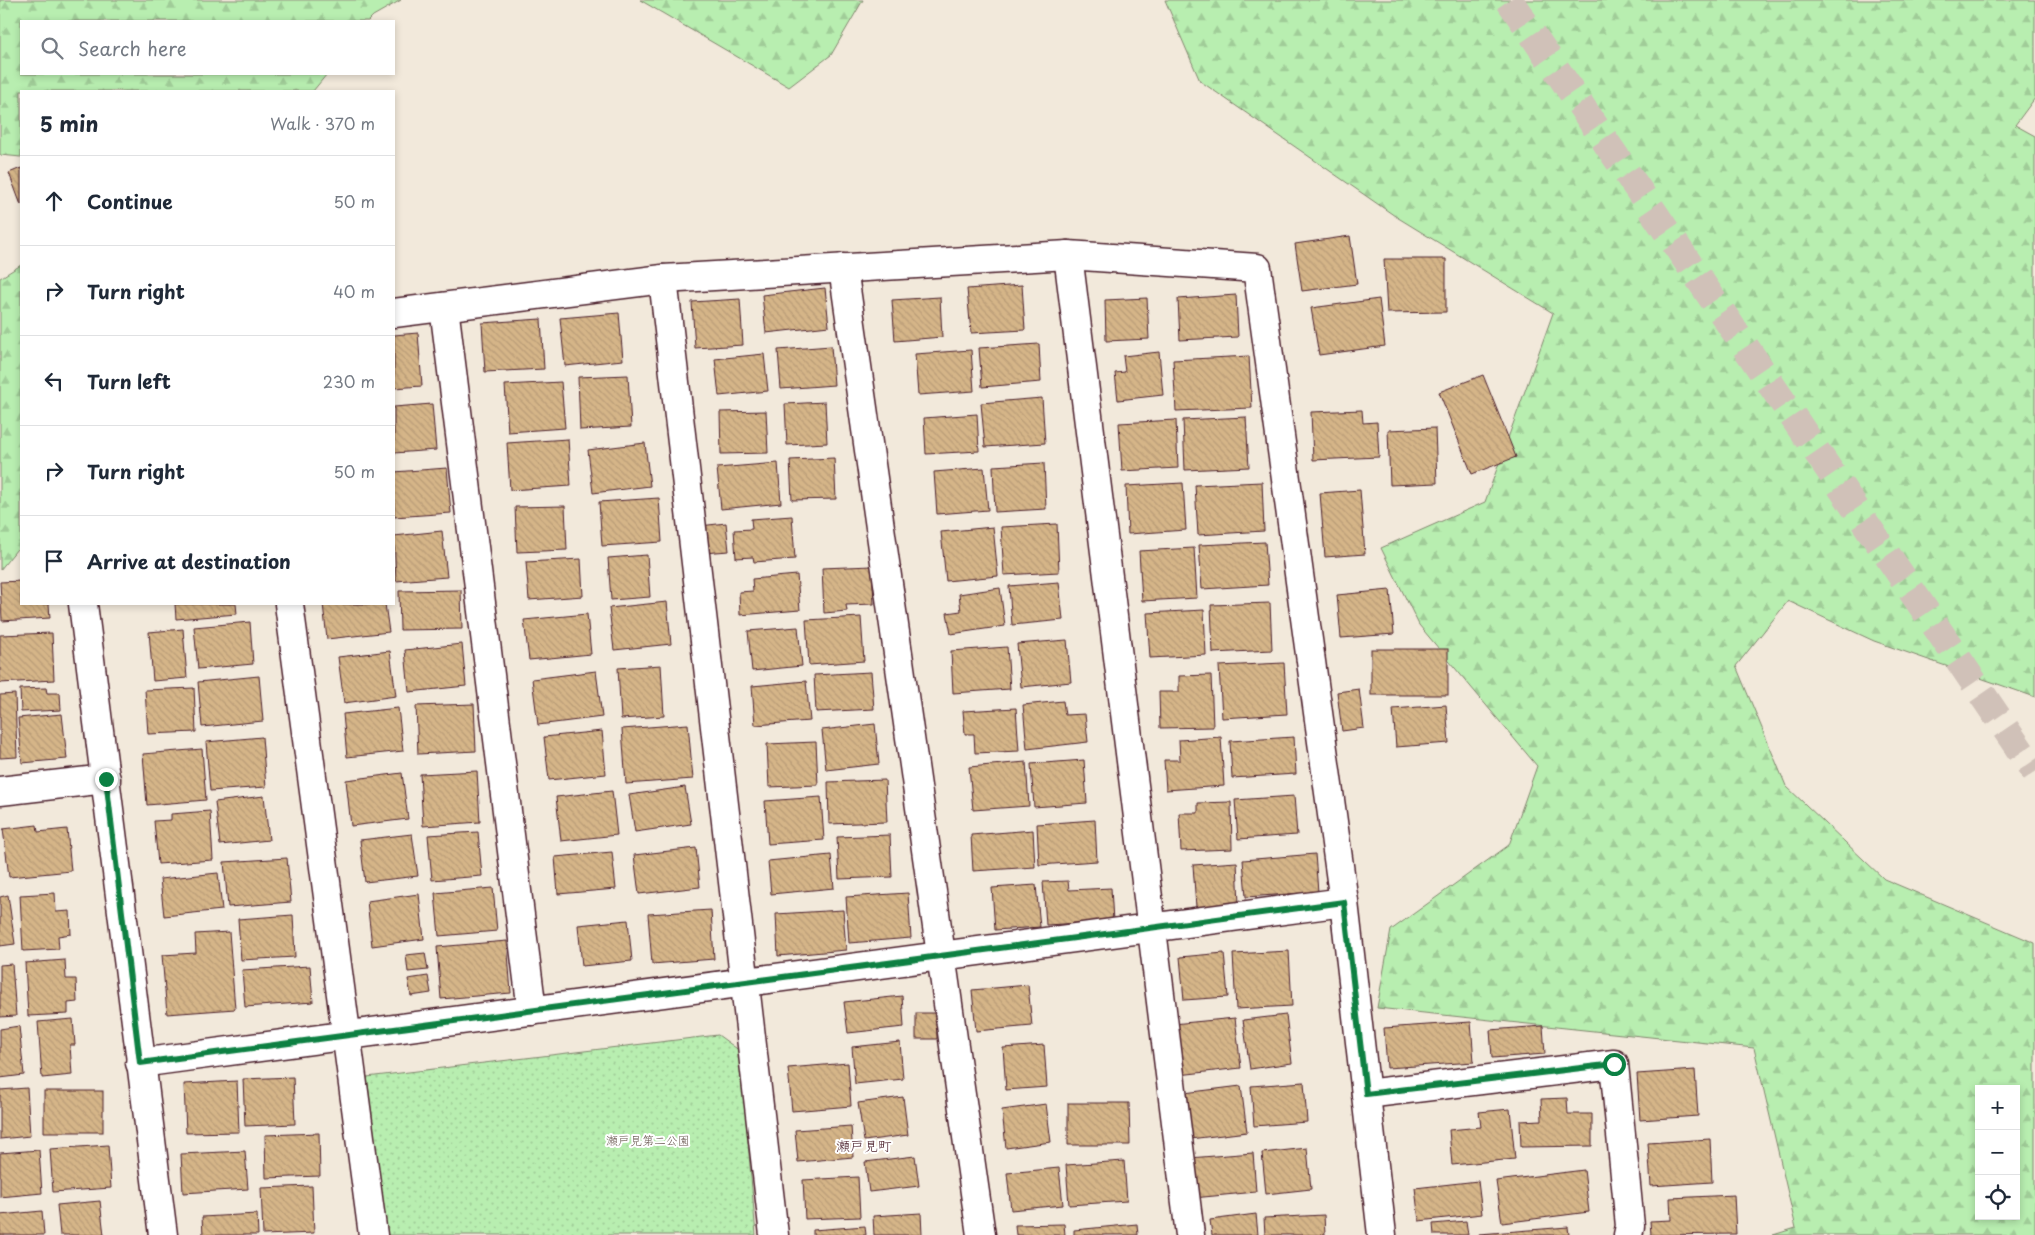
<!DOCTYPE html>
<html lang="en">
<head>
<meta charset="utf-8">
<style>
  :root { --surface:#fff; --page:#f6f6f7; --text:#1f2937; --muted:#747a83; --line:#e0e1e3 }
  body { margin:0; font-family:"Playpen Sans","Klee One",sans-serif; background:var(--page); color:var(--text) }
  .controls { position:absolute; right:15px; bottom:15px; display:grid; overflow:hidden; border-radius:0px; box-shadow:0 2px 8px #0003 }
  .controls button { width:45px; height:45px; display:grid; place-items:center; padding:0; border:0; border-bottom:1px solid var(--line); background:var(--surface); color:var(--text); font:25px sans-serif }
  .stop { position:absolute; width:15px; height:15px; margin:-11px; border:4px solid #0b8043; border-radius:50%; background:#fff }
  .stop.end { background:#0b8043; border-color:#fff; box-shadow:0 1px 5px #0008 }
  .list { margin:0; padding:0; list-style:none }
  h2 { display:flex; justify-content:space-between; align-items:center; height:65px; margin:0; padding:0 20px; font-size:21px }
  h2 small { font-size:16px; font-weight:400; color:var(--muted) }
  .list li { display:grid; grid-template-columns:32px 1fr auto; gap:15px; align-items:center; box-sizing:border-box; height:90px; padding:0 20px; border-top:1px solid var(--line) }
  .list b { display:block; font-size:19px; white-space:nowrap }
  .list em { font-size:16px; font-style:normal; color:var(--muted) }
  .icon { flex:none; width:28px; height:28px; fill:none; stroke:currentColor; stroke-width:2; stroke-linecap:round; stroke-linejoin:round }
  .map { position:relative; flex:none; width:2035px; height:1235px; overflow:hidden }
  .search { position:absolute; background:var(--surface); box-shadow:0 2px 8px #0003; left:20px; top:20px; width:375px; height:55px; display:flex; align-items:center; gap:12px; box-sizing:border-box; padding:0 18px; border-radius:0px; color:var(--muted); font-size:19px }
  .panel { position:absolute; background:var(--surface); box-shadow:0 2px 8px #0003; left:20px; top:90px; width:375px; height:515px; border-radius:0px }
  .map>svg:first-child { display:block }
  .forest { fill:url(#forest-firs); stroke:#81866e; fill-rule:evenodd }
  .park { fill:url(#park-dots); stroke:#81866e }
  .building { fill:url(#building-back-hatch); stroke:#4a1f2b }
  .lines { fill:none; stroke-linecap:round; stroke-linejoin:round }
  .highway-tunnel { stroke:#d0c1b8; stroke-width:28; stroke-dasharray:28 14; stroke-linecap:butt }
  .street-casing { stroke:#4a1f2b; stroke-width:31 }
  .street { stroke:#fff; stroke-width:28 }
  .route { stroke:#0b8043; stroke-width:6 }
  .labels { text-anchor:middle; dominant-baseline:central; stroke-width:4; stroke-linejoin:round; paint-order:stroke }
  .park-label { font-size:12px; fill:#66534c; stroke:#fff }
  .neighbourhood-label { font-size:14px; fill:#4a1f2b; stroke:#fff }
</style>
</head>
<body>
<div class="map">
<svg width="2035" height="1235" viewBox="0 0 2035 1235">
  <defs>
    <pattern id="forest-firs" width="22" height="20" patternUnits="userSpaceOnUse" patternTransform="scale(1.25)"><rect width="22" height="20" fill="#b8eeb0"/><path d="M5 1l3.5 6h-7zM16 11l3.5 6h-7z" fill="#a0cc98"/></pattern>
    <pattern id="park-dots" width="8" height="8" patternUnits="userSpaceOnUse" patternTransform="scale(1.25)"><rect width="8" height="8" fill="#b8eeb0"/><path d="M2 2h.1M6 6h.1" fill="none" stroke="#a0cc98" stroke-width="1.8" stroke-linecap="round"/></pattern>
    <pattern id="building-back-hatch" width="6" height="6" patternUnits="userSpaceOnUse" patternTransform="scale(1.25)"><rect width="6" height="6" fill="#d5b588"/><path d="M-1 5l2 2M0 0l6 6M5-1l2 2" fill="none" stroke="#b89b76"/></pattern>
  </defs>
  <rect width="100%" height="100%" fill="#f2e9db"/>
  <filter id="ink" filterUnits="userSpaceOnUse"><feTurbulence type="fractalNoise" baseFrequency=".02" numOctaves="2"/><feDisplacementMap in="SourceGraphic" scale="10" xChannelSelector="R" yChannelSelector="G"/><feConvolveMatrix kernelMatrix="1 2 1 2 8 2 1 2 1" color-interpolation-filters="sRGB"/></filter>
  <g filter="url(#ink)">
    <g class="forest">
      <path d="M0,0H401L373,16L368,21H21V74H327L313,91H21V157L0,155Z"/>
      <path d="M640,0H863L831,55L789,87Z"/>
      <path d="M1165,0H2035V98L2015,125L2035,136V697L1874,641L1788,601L1736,666L1786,786L1884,879L2035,943V1235H1773L1796,1228L1754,1048L1377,1008L1391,930L1509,845L1537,766L1419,625L1381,548L1485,502L1553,313L1395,216L1200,81ZM1979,1089H2016V1216H1979Z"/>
      <path d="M21,265V544L0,570V278Z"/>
    </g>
    <path class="park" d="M718,1035L740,1051L756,1235H387L367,1077Z"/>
    <g class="building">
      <path d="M21,168V205L9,173Z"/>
      <path d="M1350,236L1357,284L1302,291L1295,244Z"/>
      <path d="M1384,259H1446V312L1387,313Z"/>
      <path d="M1022,285L1025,330L971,333L967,289Z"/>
      <path d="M825,288L829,326L766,333L762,295Z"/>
      <path d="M1236,295L1238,337L1180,340L1178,299Z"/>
      <path d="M940,297L942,337L895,341L892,300Z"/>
      <path d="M1147,298L1149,339L1106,341L1105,300Z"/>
      <path d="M740,299L743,345L695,348L692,302Z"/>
      <path d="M1379,299L1385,346L1319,355L1311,308Z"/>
      <path d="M619,313L623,360L565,366L560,318Z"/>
      <path d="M541,319L544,369L485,372L482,323Z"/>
      <path d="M418,333L422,386L394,388V335Z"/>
      <path d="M1039,344L1041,382L982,387L979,348Z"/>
      <path d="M831,346L834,385L781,389L778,350Z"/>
      <path d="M971,350L974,391L918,395L915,354Z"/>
      <path d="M1159,352L1163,395L1118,400L1115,373L1125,372L1123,356Z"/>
      <path d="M764,354L768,391L719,396L715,359Z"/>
      <path d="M1249,356L1252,408L1176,411L1173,360Z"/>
      <path d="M628,375L631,427L580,430L578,377Z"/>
      <path d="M1483,375L1516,457L1472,474L1439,392Z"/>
      <path d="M561,382L565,428L508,432L505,385Z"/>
      <path d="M1042,398L1045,443L985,447L981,403Z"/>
      <path d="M825,402L827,443L787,445L785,404Z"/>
      <path d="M432,404L436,450L394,453V407Z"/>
      <path d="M1362,410L1363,423L1377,422L1379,457L1313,460L1311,412Z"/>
      <path d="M766,411L768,453L721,454L720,412Z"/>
      <path d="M977,414L979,451L926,454L924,418Z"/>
      <path d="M1246,417L1249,467L1185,470L1183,420Z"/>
      <path d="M1176,420L1178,468L1122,471L1119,423Z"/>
      <path d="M1435,428L1437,483L1390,485L1388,430Z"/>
      <path d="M568,439L571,486L510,490L507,443Z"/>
      <path d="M645,443L650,486L593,493L588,450Z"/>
      <path d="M834,458L836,499L792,500L790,460Z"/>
      <path d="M778,463L781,503L721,509L717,468Z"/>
      <path d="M1044,463L1046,509L995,512L993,466Z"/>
      <path d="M447,468L451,513L394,517V472Z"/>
      <path d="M984,468L988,510L937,514L934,472Z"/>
      <path d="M1262,482L1264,531L1198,535L1195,485Z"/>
      <path d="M1183,483L1186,530L1128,534L1126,486Z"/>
      <path d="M1360,490L1365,554L1325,557L1320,493Z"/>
      <path d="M659,498L662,542L602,546L599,502Z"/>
      <path d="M565,506L567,550L517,552L515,507Z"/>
      <path d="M792,516L795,559L754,562L753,557L736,558L734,530L752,529L751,519Z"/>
      <path d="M726,523L729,551L703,553L700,526Z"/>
      <path d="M1057,524L1059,572L1004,575L1001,527Z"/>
      <path d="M993,527L998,576L946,581L941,532Z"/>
      <path d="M442,531L447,577L396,581L394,536Z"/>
      <path d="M1265,542L1268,585L1202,589L1199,545Z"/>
      <path d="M1194,548L1197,598L1142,601L1139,551Z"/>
      <path d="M647,555L650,597L611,600L608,558Z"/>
      <path d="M581,559L583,596L529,600L526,562Z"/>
      <path d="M872,566L874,604L846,605L847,611L824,613L822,568Z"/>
      <path d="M797,575L800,610L740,615L739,592L753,591L752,579Z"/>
      <path d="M21,581V604H49L50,618L2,621L0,582Z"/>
      <path d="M1059,582L1063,620L1012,625L1009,586Z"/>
      <path d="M1000,588L1005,626L951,634L947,613L961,611L959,594Z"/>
      <path d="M461,590L462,629L400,630L399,591Z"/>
      <path d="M1390,590L1394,634L1341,638L1337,595Z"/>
      <path d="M667,602L671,644L614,650L609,608Z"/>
      <path d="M1270,603L1272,650L1213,653L1211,605Z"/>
      <path d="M175,604H236L237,614L176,619Z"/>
      <path d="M323,604H385L389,632L327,639Z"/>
      <path d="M1204,610L1206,655L1150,658L1147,613Z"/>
      <path d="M587,614L591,654L529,660L524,620Z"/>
      <path d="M861,617L864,661L809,665L806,620Z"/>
      <path d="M250,622L253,664L198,669L194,627Z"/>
      <path d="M798,627L802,666L752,671L748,631Z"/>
      <path d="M183,629L187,678L153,681L149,632Z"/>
      <path d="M52,633L54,680L0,683V635Z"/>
      <path d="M1067,640L1071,682L1021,687L1017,644Z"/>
      <path d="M462,644L466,686L409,692L405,650Z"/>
      <path d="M1007,647L1010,689L953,693L951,651Z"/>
      <rect x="1371" y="649" width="77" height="46"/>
      <path d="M390,651L396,696L344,703L338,657Z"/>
      <path d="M1284,663L1287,714L1222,718L1219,666Z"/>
      <path d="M661,665L664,716L621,719L618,668Z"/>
      <path d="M596,671L602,717L538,725L532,679Z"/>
      <path d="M871,672L874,709L816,712L814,675Z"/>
      <path d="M1211,675L1213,727L1160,728L1159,692H1179V676Z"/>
      <path d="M259,676L263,721L202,727L198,682Z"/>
      <path d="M806,681L810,721L755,725L752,686Z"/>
      <path d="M46,688L47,693H60L61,710L21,712L20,689Z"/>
      <path d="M194,688L196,732L148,734L145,690Z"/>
      <path d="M1359,689L1364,728L1342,731L1337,692Z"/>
      <path d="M15,694L17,757L0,758V695Z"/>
      <path d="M1063,701L1065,715L1085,714L1088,742L1027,749L1023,705Z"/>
      <path d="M474,704L476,751L418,754L416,706Z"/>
      <path d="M1446,705L1449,743L1396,747L1393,709Z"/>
      <path d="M398,708L403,751L347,757L343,714Z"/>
      <path d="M1016,708L1019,751L975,753L974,734H965L963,711Z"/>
      <path d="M62,714L67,759L22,763L18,718Z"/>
      <path d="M688,724L693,779L626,784L622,729Z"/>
      <path d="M875,724L879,764L826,770L822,730Z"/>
      <path d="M602,731L606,774L549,780L544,737Z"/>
      <path d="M262,737L266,787L210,791L206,742Z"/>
      <path d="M1221,737L1224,786L1166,790L1164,760H1180L1179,740Z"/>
      <path d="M1294,737L1296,774L1232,778L1230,741Z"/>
      <path d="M816,742L818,785L769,787L767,744Z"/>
      <path d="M202,749L206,800L147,805L143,754Z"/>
      <path d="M1084,760L1087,803L1034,807L1031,764Z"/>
      <path d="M1026,762L1029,806L973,810L969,767Z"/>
      <path d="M477,771L480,822L423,826L420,774Z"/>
      <path d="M402,773L408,819L351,826L346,780Z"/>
      <path d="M885,780L887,822L829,824L828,782Z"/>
      <path d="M685,787L691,824L635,832L629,795Z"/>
      <path d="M612,791L617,835L561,841L556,797Z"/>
      <path d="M264,796L269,840L220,845L215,802Z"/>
      <path d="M1294,796L1297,835L1238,839L1235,800Z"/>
      <path d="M821,797L824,840L768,844L765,801Z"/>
      <path d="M1231,802L1232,849L1181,851L1179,813H1198V803Z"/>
      <path d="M210,811L213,860L158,864L154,821L171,820V814Z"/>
      <path d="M1095,820L1097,861L1039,865L1037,824Z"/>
      <path d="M37,825L38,832L67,829L71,871L9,877L3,829Z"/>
      <path d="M1033,830L1035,867L973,871L971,835Z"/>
      <path d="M478,832L482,876L432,880L428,835Z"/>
      <path d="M412,834L418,876L365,882L360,840Z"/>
      <path d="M890,835L892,877L839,879L837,837Z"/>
      <path d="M696,848L700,887L639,894L634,855Z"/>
      <path d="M612,852L616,889L558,894L555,857Z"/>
      <path d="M1315,854L1318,892L1246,897L1243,860Z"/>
      <path d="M831,855L834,888L771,894L768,861Z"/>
      <path d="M287,858L291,902L228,907L224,862Z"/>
      <path d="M1237,862L1239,904L1196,907L1193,865Z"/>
      <path d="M218,873L222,910L164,916L160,879Z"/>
      <path d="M1068,881L1069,890L1111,888L1113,921L1046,925L1043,882Z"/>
      <path d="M1036,885L1040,927L995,930L992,888Z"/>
      <path d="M493,888L497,931L439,936L435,893Z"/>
      <path d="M55,893L56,912L70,911L71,934L58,936L59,949L23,951L20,895Z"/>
      <path d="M908,893L911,938L849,943L846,897Z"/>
      <path d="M419,894L424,939L372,946L367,901Z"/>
      <path d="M8,895L15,944L0,946V897Z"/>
      <path d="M711,910L714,959L652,964L648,914Z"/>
      <path d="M843,910L846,950L778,956L776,914Z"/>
      <path d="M293,915L295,957L241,960L238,919Z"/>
      <path d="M628,920L632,961L582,966L578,925Z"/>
      <path d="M229,932L235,1009L167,1014L162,955L196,953L195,934Z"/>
      <path d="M507,941L511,993L441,999L437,947Z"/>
      <path d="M1289,951L1292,1006L1236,1009L1233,954Z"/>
      <path d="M425,953L428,970L408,972L406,955Z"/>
      <path d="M1224,953L1228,997L1184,1000L1180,957Z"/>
      <path d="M65,960L66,979H76L77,1002L68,1003V1014L28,1016L25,963Z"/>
      <path d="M12,964L16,1016L0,1017V965Z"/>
      <path d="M310,966L313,1002L245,1007L242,970Z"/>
      <path d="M428,976L431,993L411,996L408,979Z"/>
      <path d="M1028,985L1032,1026L976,1031L972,990Z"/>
      <path d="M902,996L904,1027L848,1033L844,1002Z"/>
      <rect x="916" y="1013" width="21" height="26"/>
      <path d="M1286,1015L1292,1063L1250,1069L1243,1020Z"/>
      <path d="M1235,1018L1241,1068L1179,1075L1173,1024Z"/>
      <path d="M73,1019L75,1045H70L72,1075L42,1078L38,1022Z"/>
      <path d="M1471,1022L1474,1062L1387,1068L1384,1028Z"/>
      <path d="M19,1026L24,1075L0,1078V1029Z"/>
      <path d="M1543,1026L1545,1054L1492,1058L1490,1030Z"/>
      <path d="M900,1042L903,1079L855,1084L852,1047Z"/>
      <path d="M1044,1045L1047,1087L1006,1090L1003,1048Z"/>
      <path d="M848,1063L851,1106L792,1111L788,1068Z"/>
      <path d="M1695,1070L1698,1116L1640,1120L1637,1074Z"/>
      <path d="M293,1077L295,1124L245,1126L243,1079Z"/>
      <path d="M237,1081L239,1132L186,1133L184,1084Z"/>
      <path d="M1304,1082L1307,1122L1254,1126L1251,1086Z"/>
      <path d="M1241,1086L1247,1132L1190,1139L1184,1093Z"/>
      <path d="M27,1088L30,1136L0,1139V1090Z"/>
      <rect x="44" y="1091" width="59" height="41"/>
      <path d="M903,1097L908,1135L864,1141L858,1103Z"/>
      <path d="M1567,1098L1568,1114H1592V1146L1521,1147L1520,1121L1542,1120L1541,1099Z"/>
      <path d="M1068,1103H1129L1130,1145H1068Z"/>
      <path d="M1046,1104L1051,1142L1006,1148L1002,1110Z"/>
      <path d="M1510,1109L1515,1159L1452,1165L1449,1130L1481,1127L1479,1112Z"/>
      <path d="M851,1126L853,1157L798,1162L795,1130Z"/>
      <path d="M319,1133L320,1176L266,1178L265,1135Z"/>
      <path d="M1710,1139L1712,1182L1651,1186L1648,1143Z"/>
      <path d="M108,1145L111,1188L53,1192L50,1149Z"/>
      <path d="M1307,1148L1311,1189L1266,1194L1262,1153Z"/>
      <path d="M39,1150L42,1193L0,1197V1153Z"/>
      <path d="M245,1151L248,1189L183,1193L181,1154Z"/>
      <path d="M1253,1153L1256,1192L1193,1198L1189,1158Z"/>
      <path d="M915,1156L919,1186L869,1192L865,1162Z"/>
      <path d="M1124,1161L1127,1201L1069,1205L1066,1165Z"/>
      <path d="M1059,1168L1063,1205L1011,1210L1007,1173Z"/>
      <path d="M1584,1170L1589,1212L1502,1223L1496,1181Z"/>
      <path d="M858,1177L860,1217L805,1219L803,1180Z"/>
      <path d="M1478,1181L1482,1214L1419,1221L1415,1188Z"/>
      <path d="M312,1186L314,1233L263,1235L261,1188Z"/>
      <path d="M1734,1195L1736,1234L1651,1235L1650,1221L1671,1220L1670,1198Z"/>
      <path d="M100,1201L104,1235H60L57,1205Z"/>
      <path d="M42,1211L44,1235H0V1215Z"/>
      <path d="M921,1213L922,1235H874L873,1216Z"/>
      <path d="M257,1214L258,1235H203L202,1217Z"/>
      <path d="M1256,1214L1258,1235H1212L1210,1220Z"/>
      <path d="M1324,1215L1325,1235H1265L1264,1218Z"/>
      <path d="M1466,1221L1468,1235H1434L1433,1224Z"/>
      <path d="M1064,1224L1065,1235H1016L1015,1225Z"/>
      <path d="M1137,1224L1138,1235H1074V1230Z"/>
      <path d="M865,1226L866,1235H813V1230Z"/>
      <path d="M1568,1227L1569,1235H1479V1234Z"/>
    </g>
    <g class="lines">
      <path class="highway-tunnel" d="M1509,0L2035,772"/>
      <defs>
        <g id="street">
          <path d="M1068,255L1190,1235"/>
          <path d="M843,268L981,1235"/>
          <path d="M663,279L774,1235"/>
          <path d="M444,307L532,1011"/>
          <path d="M394,313L663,279L1068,255L1257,268L1344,902L1382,1235"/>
          <path d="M83,604L163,1235"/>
          <path d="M289,604L373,1235"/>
          <path d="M0,791L106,779"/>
          <path d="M140,1063L1344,902"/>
          <path d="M1366,1094L1614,1064L1630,1226L1628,1235"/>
        </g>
      </defs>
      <use href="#street" class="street-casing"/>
      <use href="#street" class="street"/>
    </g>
  </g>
  <g class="lines" filter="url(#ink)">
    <path class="route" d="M106,779L140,1063L1344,902L1366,1094L1614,1064"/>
  </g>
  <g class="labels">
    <g class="park-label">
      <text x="648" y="1140">瀬戸見第二公園</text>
    </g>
    <g class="neighbourhood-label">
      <text x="864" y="1145">瀬戸見町</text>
    </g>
  </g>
</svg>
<div class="controls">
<button>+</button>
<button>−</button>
<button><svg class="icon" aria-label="locate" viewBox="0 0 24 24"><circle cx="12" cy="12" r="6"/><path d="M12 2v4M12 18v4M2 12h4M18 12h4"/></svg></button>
</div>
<div class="stop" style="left:1614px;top:1064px"></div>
<div class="stop end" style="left:106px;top:779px"></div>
<div class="search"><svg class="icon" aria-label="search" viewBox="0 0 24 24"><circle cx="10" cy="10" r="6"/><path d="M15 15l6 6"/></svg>Search here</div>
<section class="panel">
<h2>5 min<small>Walk · 370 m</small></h2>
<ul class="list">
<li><svg class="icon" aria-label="ahead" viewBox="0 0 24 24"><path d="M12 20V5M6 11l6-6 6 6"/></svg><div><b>Continue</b></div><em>50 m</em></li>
<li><svg class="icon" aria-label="right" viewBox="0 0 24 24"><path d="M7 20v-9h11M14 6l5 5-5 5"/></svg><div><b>Turn right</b></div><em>40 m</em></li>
<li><svg class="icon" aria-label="left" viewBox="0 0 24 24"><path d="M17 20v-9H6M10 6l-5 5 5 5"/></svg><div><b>Turn left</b></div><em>230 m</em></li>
<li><svg class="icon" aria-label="right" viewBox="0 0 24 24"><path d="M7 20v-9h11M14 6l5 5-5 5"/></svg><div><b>Turn right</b></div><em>50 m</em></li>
<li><svg class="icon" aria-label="arrive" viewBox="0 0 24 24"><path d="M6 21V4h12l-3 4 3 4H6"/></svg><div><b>Arrive at destination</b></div></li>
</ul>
</section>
</div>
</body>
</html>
